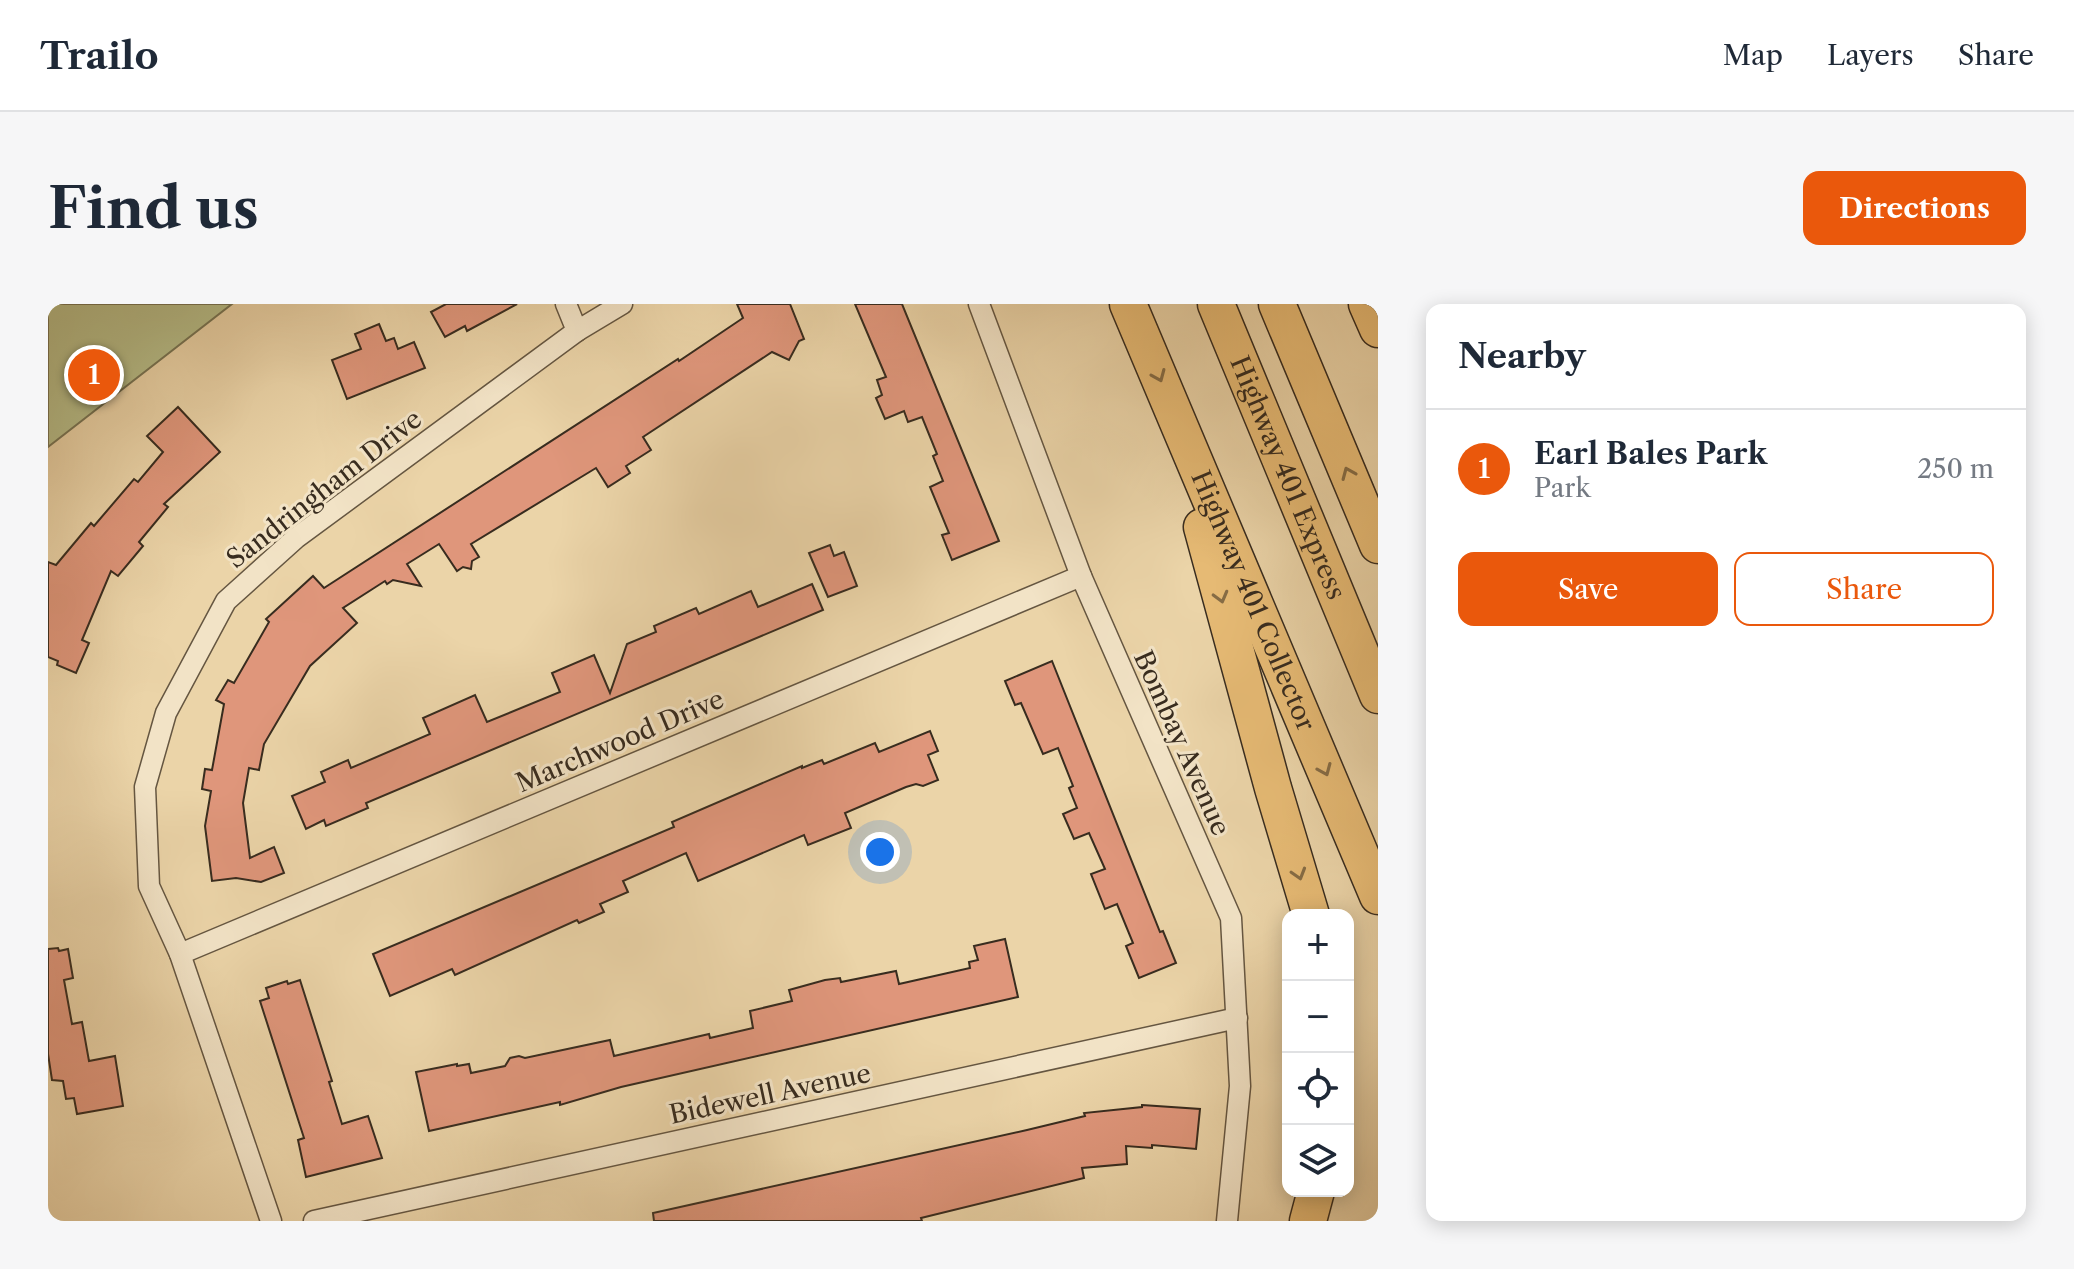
<!DOCTYPE html>
<html lang="en">
<head>
<meta charset="utf-8">
<style>
  :root { --surface:#fff; --page:#f6f6f7; --text:#1f2937; --muted:#747a83; --line:#e0e1e3; --accent:#ea580c }
  body { margin:0; font-family:"Libre Caslon Text",serif; background:var(--page); color:var(--text) }
  .controls { position:absolute; right:24px; bottom:24px; display:grid; overflow:hidden; border-radius:16px; box-shadow:0 4px 20px #0003 }
  .controls button { width:72px; height:72px; display:grid; place-items:center; padding:0; border:0; border-bottom:2px solid var(--line); background:var(--surface); color:var(--text); font:40px sans-serif }
  .you { position:absolute; left:832px; top:548px; width:28px; height:28px; margin:-20px; border:6px solid #fff; border-radius:50%; background:#1a73e8; box-shadow:0 0 0 12px #1a73e833 }
  .badge { display:grid; place-items:center; width:52px; height:52px; border-radius:50%; background:var(--accent); color:#fff; font-size:26px; font-weight:700 }
  .pin { position:absolute; translate:-50% -50%; border:4px solid #fff; box-shadow:0 2px 8px #0006 }
  .list { margin:0; padding:0; list-style:none }
  h2 { display:flex; justify-content:space-between; align-items:center; height:104px; margin:0; padding:0 32px; font-size:34px }
  h2 small { font-size:26px; font-weight:400; color:var(--muted) }
  .list li { display:grid; grid-template-columns:52px 1fr auto; gap:24px; align-items:center; box-sizing:border-box; height:120px; padding:0 32px; border-top:2px solid var(--line) }
  .list b { display:block; font-size:30px; white-space:nowrap }
  .list p { margin:0; font-size:26px; white-space:nowrap; color:var(--muted) }
  .list em { font-size:26px; font-style:normal; color:var(--muted) }
  .actions { display:flex; gap:16px; padding:24px 32px }
  .actions a { flex:1; padding:18px 0; border:2px solid var(--accent); border-radius:16px; text-align:center; font-size:28px; color:var(--accent) }
  .actions .main { background:var(--accent); color:#fff }
  .icon { flex:none; width:44px; height:44px; fill:none; stroke:currentColor; stroke-width:2; stroke-linecap:round; stroke-linejoin:round }
  .map { position:relative; flex:none; width:1330px; height:917px; overflow:hidden; border-radius:16px }
  header { display:flex; align-items:center; gap:48px; box-sizing:border-box; height:112px; padding:0 40px; background:var(--surface); border-bottom:2px solid var(--line) }
  header strong { font-size:38px }
  nav { display:flex; gap:44px; margin-inline-start:auto; font-size:28px }
  .intro { display:flex; align-items:center; justify-content:space-between; box-sizing:border-box; height:192px; padding:0 48px }
  h1 { margin:0; font-size:56px }
  .button { padding:20px 36px; border-radius:16px; background:var(--accent); color:#fff; font-size:28px; font-weight:700 }
  main { display:flex; gap:48px; padding:0 48px }
  aside { flex:1; background:var(--surface); border-radius:16px; box-shadow:0 4px 20px #0003 }
  .map>svg:first-child { display:block }
  .green { fill:#b6bd89; stroke:#777454; stroke-width:2 }
  .building { fill:#df967b; stroke:#382c1f; stroke-width:2 }
  .lines { fill:none; stroke-linecap:round; stroke-linejoin:round }
  .minor-casing { stroke:#655641; stroke-width:23 }
  .motorway-casing { stroke:#382c1f; stroke-width:39 }
  .minor { stroke:#f2e3c6; stroke-width:20 }
  .motorway { stroke:#e6ba74; stroke-width:36 }
  .oneway { stroke:#866c45 }
  .labels { text-anchor:middle; dominant-baseline:central; stroke-width:6; stroke-linejoin:round; paint-order:stroke }
  .street-label { font-size:26px; fill:#382c1f; stroke:#f2e3c6 }
</style>
</head>
<body>
<header>
<strong>Trailo</strong>
<nav><a>Map</a><a>Layers</a><a>Share</a></nav>
</header>
<div class="intro"><h1>Find us</h1><a class="button">Directions</a></div>
<main>
<div class="map">
<svg width="1330" height="917" viewBox="0 0 1330 917">
  <rect width="100%" height="100%" fill="#ebd4a8"/>
  <filter id="stains"><feTurbulence type="fractalNoise" baseFrequency=".0025" numOctaves="4"/><feColorMatrix values="0 0 0 0 .2 0 0 0 0 .09 0 0 0 0 .02 0 0 0 .5 -.17"/></filter>
  <radialGradient id="worn" r=".72"><stop offset=".6" stop-color="#630" stop-opacity="0"/><stop offset="1" stop-color="#630" stop-opacity=".3"/></radialGradient>
  <path class="green" d="M0,0H184L0,143Z"/>
  <g class="building">
    <path d="M398,0H469L419,27L417,22L397,33L383,8Z"/>
    <path d="M689,0H742L756,35L751,37L741,56L724,48L595,133L603,146L578,162L582,169L560,183L548,164L423,240L431,253L424,257L423,265L415,263L409,267L391,240L359,260L373,282L345,276L339,280L337,277L295,304L309,319L262,362L216,440L211,466L201,464L195,499L202,554L226,543L236,569L213,578L188,574L164,577L157,522L163,487L154,485L157,465L164,466L176,400L168,396L180,376L186,379L221,318L218,315L265,272L276,284L630,55L631,57L695,14Z"/>
    <path d="M807,0H854L951,237L904,256L894,231L901,229L882,183L895,177L885,152L889,150L874,113L860,118L856,107L837,115L828,94L834,91L829,76L838,73Z"/>
    <path d="M331,20L338,37L346,34L350,45L366,38L377,64L299,95L284,56L313,45L307,30Z"/>
    <path d="M130,103L172,148L116,200L120,203L91,238L95,242L70,272L63,267L34,336L41,339L28,369L9,361L10,357L0,353V258L8,261L43,219L46,222L86,175L90,178L115,148L99,132Z"/>
    <path d="M782,241L786,252L796,248L809,282L780,293L761,249Z"/>
    <path d="M764,280L775,306L318,499L320,504L278,522L276,516L258,525L244,492L277,478L273,468L300,456L303,464L382,430L375,414L427,391L439,418L512,388L504,369L546,351L562,389L579,340L608,328L606,322L648,304L651,310L703,287L710,303Z"/>
    <path d="M1004,357L1112,628L1115,627L1128,659L1091,674L1078,642L1085,639L1069,600L1057,605L1043,570L1057,565L1041,529L1026,535L1015,510L1029,504L1021,484L1025,482L1010,444L995,450L973,399L967,401L957,377Z"/>
    <path d="M882,427L890,447L880,451L890,476L875,482L868,480L858,483L797,509L803,524L760,541L756,531L650,577L638,549L575,577L580,588L552,600L556,608L531,619L529,616L407,671L404,665L342,692L325,650L626,523L624,518L754,462V464L774,456L776,460L827,439L831,448Z"/>
    <path d="M957,635L970,693L573,783L512,801V798L381,827L368,768L409,760V762L421,760L423,769L457,762L462,754L471,752L477,754L562,736L566,752L661,730L662,734L705,724L702,707L744,697L741,686L777,676L792,674L793,678L848,667L851,680L922,664L921,658L930,656L926,642Z"/>
    <path d="M10,644L11,647L20,645L25,674L16,676L24,720L34,718L41,757L67,752L75,802L29,810L26,794L18,795L15,777L4,776L0,750V645Z"/>
    <path d="M252,676L284,777L281,778L294,820L320,812L334,854L258,873L250,836L256,834L212,697L221,694L218,684L239,677L240,680Z"/>
    <path d="M1094,801L1152,805L1148,845L1104,841V844L1078,842L1079,860L1034,864L1036,874L873,914L874,917H606L605,909L979,826L1037,812L1036,809L1094,803Z"/>
  </g>
  <g class="lines">
    <defs>
      <g id="minor">
        <path d="M518,0L529,27"/>
        <path d="M931,0L1033,272L1183,614L1192,782L1179,917"/>
        <path d="M132,650L1033,272"/>
        <path d="M223,917L132,650L101,582L97,483L118,409L178,297L248,234L529,27L574,0"/>
        <path d="M266,917L1189,714"/>
      </g>
      <g id="motorway">
        <path id="s1" d="M1080,0L1330,592"/>
        <path id="s2" d="M1168,0L1330,391"/>
        <path d="M1229,0L1330,241"/>
        <path d="M1319,0L1330,25"/>
        <path d="M1154,223L1225,484L1263,611"/>
        <path d="M1260,917L1268,887"/>
      </g>
    </defs>
    <use href="#minor" class="minor-casing"/>
    <use href="#motorway" class="motorway-casing"/>
    <use href="#minor" class="minor"/>
    <use href="#motorway" class="motorway"/>
  </g>
  <defs><path id="oneway-chevron" d="M-2-3.5L2.5 0L-2 3.5" fill="none" stroke-width="1.6" stroke-linecap="round" stroke-linejoin="round" transform="scale(2)"/></defs>
  <g class="oneway">
    <use href="#oneway-chevron" transform="translate(1111 72) rotate(67)"/>
    <use href="#oneway-chevron" transform="translate(1300 169) rotate(-113)"/>
    <use href="#oneway-chevron" transform="translate(1173 293) rotate(75)"/>
    <use href="#oneway-chevron" transform="translate(1277 466) rotate(67)"/>
    <use href="#oneway-chevron" transform="translate(1251 570) rotate(73)"/>
  </g>
  <g class="labels">
    <g class="street-label">
      <text stroke="none"><textPath href="#s2" startOffset="188">Highway 401 Express</textPath></text>
      <text transform="translate(276 185) rotate(-38)">Sandringham Drive</text>
      <text stroke="none"><textPath href="#s1" startOffset="322">Highway 401 Collector</textPath></text>
      <text transform="translate(572 437) rotate(-23)">Marchwood Drive</text>
      <text transform="translate(1134 439) rotate(66)">Bombay Avenue</text>
      <text transform="translate(722 790) rotate(-12)">Bidewell Avenue</text>
    </g>
  </g>
  <rect width="100%" height="100%" filter="url(#stains)"/>
  <rect width="100%" height="100%" fill="url(#worn)"/>
</svg>
<div class="controls">
<button>+</button>
<button>−</button>
<button><svg class="icon" aria-label="locate" viewBox="0 0 24 24"><circle cx="12" cy="12" r="6"/><path d="M12 2v4M12 18v4M2 12h4M18 12h4"/></svg></button>
<button><svg class="icon" aria-label="layers" viewBox="0 0 24 24"><path d="M12 4l9 5-9 5-9-5zM3 14l9 5 9-5"/></svg></button>
</div>
<div class="you"></div>
<div class="pin badge" style="left:46px;top:71px">1</div>
</div>
<aside>
<h2>Nearby<small></small></h2>
<ul class="list">
<li><span class="badge">1</span><div><b>Earl Bales Park</b><p>Park</p></div><em>250 m</em></li>
</ul>
<div class="actions"><a class="main">Save</a><a>Share</a></div>
</aside>
</main>
</body>
</html>
